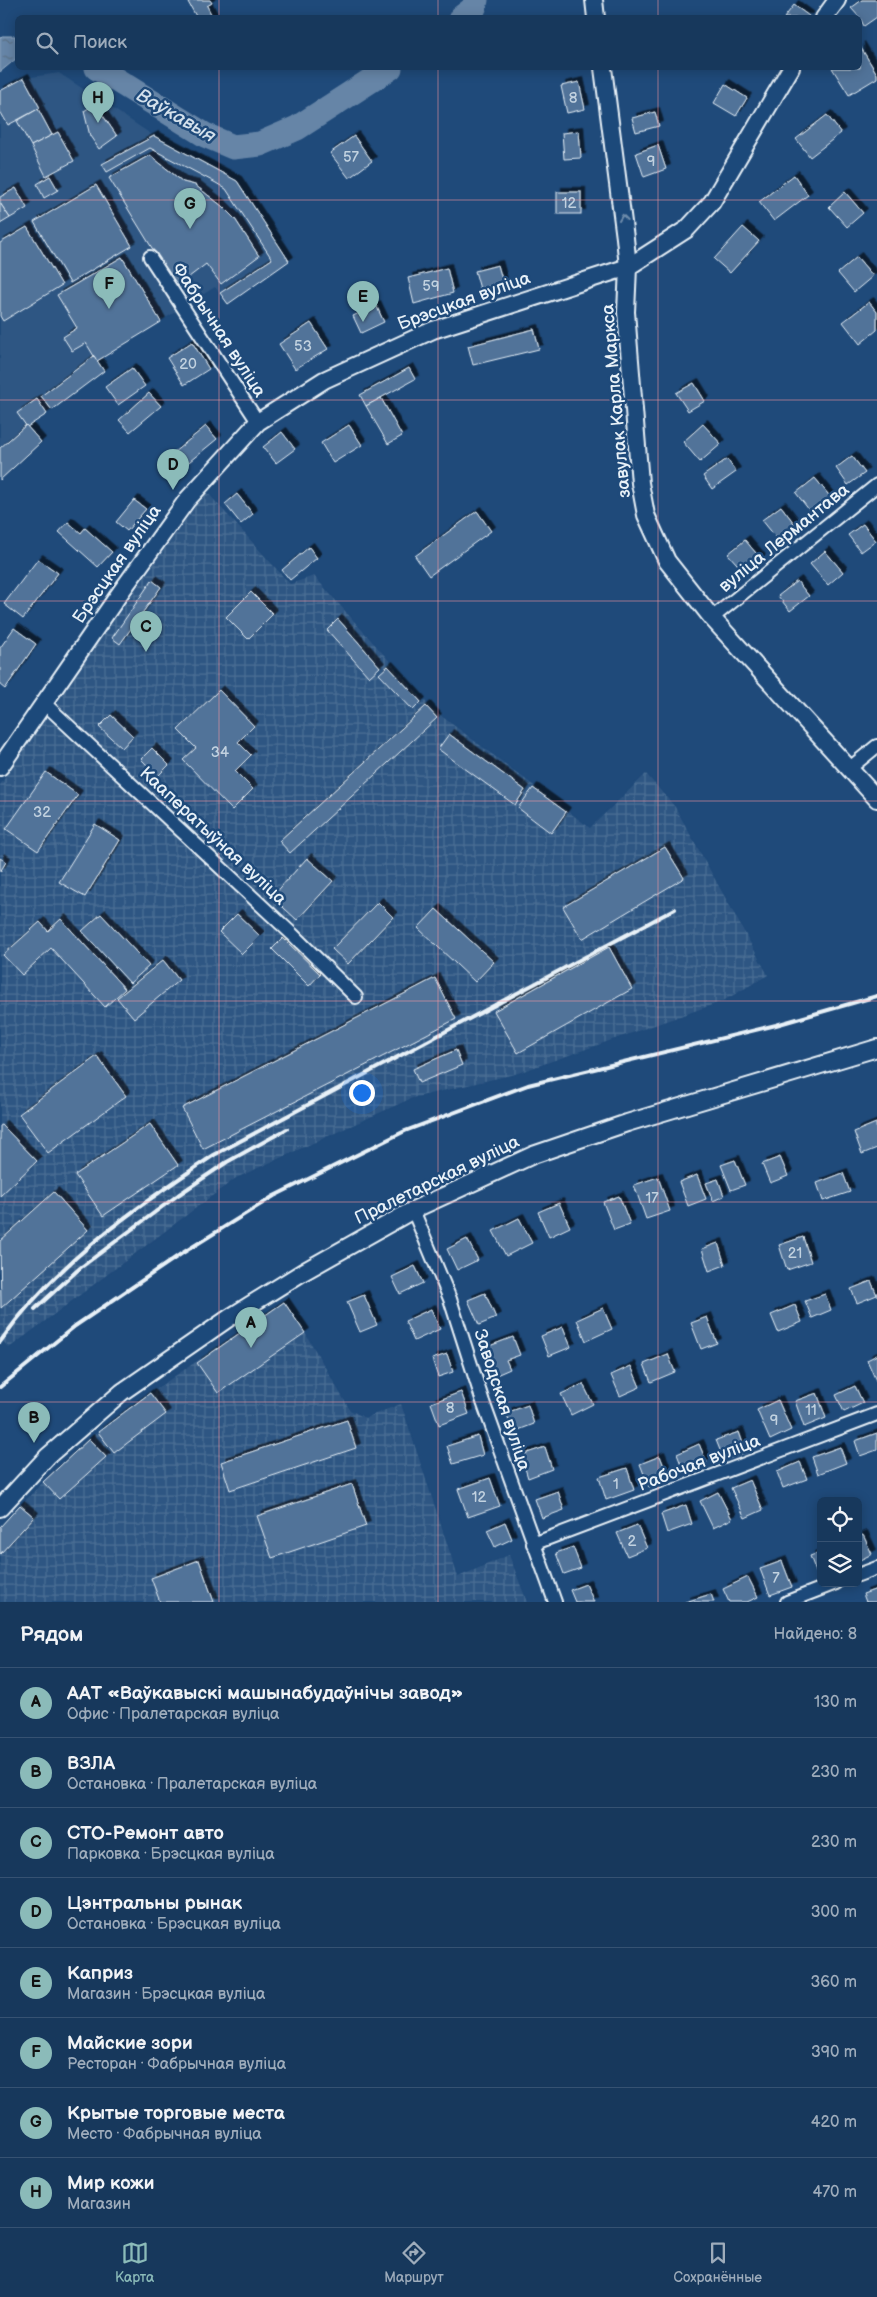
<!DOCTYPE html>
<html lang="ru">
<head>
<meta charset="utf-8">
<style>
  :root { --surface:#17385c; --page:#203f62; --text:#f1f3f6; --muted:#9eacbb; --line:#365272; --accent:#8bbbb9 }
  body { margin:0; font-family:"Balsamiq Sans",sans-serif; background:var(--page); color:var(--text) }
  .controls { position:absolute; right:15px; bottom:15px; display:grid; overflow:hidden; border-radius:8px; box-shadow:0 2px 12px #0003 }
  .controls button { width:45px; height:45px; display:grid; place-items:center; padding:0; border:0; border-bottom:1px solid var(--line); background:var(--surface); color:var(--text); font:25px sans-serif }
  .you { position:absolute; left:361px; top:1092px; width:18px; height:18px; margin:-12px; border:4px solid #fff; border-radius:50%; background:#1a73e8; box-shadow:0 0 0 8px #1a73e833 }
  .badge { display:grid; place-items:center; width:32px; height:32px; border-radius:50%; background:var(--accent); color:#111; font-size:16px; font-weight:700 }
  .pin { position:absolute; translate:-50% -41px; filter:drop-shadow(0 1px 2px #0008) }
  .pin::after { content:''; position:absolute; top:26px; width:18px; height:15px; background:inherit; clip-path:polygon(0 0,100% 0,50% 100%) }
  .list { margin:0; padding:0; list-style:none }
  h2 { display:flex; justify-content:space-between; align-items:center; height:65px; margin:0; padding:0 20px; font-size:21px }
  h2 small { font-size:16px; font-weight:400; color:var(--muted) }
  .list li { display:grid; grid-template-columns:32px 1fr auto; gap:15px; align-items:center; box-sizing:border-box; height:70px; padding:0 20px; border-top:1px solid var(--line) }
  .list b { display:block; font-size:19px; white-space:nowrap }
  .list p { margin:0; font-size:16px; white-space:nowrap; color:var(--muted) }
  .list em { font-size:16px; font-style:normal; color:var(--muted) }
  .icon { flex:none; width:28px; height:28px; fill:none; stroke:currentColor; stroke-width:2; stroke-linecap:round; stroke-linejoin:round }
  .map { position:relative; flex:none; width:877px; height:1602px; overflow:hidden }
  .search { position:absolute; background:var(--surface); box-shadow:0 2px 12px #0003; left:15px; right:15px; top:15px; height:55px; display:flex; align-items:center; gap:12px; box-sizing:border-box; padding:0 18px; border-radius:8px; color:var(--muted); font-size:19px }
  .sheet { height:625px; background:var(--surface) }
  nav { display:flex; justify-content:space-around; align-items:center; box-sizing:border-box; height:70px; border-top:1px solid var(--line); background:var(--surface); font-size:14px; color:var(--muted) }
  nav a { display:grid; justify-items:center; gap:2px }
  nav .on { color:var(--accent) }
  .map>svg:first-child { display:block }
  .built { fill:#2e5683 }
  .industrial { fill:url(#industrial-grid) }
  .water { fill:url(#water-ripples); stroke:#9ab0c7 }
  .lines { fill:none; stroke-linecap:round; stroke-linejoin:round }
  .river { stroke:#6685a7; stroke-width:25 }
  .building { fill:#517399; stroke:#e8f1f8; filter:url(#shadow) }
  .minor-casing { stroke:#e8f1f8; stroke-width:16 }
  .tertiary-casing { stroke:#e8f1f8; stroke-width:20 }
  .minor { stroke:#1f4a7a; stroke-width:12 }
  .tertiary { stroke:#1f4a7a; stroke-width:16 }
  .rail { stroke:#e8f1f8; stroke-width:4 }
  .oneway { stroke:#6f8dac }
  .grid { fill:none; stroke:#ff9aa2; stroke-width:1; stroke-opacity:0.55 }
  .labels { text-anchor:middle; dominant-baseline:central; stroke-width:5; stroke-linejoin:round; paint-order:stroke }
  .number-label { font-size:15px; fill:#c2d2e0 }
  .street-label { font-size:18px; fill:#e8f1f8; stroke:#1f4a7a }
  .water-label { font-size:19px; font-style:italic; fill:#d4e1ec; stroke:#1f4a7a }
</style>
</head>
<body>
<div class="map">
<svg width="877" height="1602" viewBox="0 0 877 1602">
  <defs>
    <pattern id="industrial-grid" width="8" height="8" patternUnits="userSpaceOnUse" patternTransform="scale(1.25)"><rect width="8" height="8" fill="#2e5683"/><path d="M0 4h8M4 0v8" fill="none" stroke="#4c6f95"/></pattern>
    <pattern id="water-ripples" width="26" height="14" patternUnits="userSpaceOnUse" patternTransform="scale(1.25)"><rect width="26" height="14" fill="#6685a7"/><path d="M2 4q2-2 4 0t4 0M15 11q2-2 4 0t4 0" fill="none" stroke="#596d82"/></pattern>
    <filter id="shadow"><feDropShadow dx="4.5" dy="-4.5" stdDeviation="0" flood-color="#0009"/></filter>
  </defs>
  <rect width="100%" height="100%" fill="#1f4a7a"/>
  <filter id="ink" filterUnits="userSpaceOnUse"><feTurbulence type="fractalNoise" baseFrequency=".02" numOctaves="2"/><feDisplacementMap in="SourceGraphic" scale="10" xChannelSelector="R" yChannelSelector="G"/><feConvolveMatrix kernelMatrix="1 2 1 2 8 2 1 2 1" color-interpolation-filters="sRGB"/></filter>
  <g filter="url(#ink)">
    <path class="built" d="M59,73L154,136L237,181L289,261L228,304L215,287L97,361L104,371L27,427L41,442L0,480V91L24,78Z"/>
    <g class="industrial">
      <path d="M206,491L290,584L314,576L432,709L590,828L646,774L675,807L768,975L723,1001L515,1074L412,1098L236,1178L9,1348L0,1338V785L54,704Z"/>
      <path d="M284,1302L305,1333L350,1410L365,1418L401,1404L458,1577L509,1555L527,1602H0V1527L43,1482L89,1439L150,1393Z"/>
    </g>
    <path class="water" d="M2,36H15L17,45V58L0,72V38Z"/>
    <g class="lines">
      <g class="river">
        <path d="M461,18L474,8L476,0"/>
        <path d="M97,68L205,135L233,147L260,144L297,128L390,68"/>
      </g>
    </g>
    <g class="building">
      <path d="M192,0H210L212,3L207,6L213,18H197L188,2Z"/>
      <path d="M862,0H877V17L864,26L860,18L851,8Z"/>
      <path d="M794,5L809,16V18H784Z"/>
      <path d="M860,46L877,74V78L849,95L832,68H860Z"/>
      <path d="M24,78L40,108L8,125L0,111V91Z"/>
      <path d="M579,82L585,109L567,113L561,86Z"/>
      <path d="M725,84L747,98L736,116L714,103Z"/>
      <path d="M95,104L117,136L99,149L90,136L84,111Z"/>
      <path d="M38,109L52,135L31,146L17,121Z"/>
      <path d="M655,112L659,126L636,132L632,118Z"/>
      <path d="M827,115L841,133L810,157L796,139Z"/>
      <path d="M579,131L581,158L564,159L562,133Z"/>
      <path d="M58,132L74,161L46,176L31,146Z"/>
      <path d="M154,136L237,181L289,261L228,304L220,293L272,259L226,189L216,183L150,148L107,172L102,164Z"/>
      <path d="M354,136L372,161L349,178L330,153Z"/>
      <path d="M658,145L666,169L644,177L636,153Z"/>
      <path d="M150,155L183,182L195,185L222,206L235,219L259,256L221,284L206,264L176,287L109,178Z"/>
      <path d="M794,175L808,195L774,221L759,202Z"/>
      <path d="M50,176L58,190L44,198L37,184Z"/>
      <path d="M96,185L132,246L70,283L34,222Z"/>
      <path d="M16,188L27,208L10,218L0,203V197Z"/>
      <rect x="557" y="192" width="24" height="22"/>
      <path d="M845,192L863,213L847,227L829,207Z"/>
      <path d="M0,203L10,218L0,224Z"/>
      <path d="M27,227L62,285L3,321L0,316V243Z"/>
      <path d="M743,227L759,241L730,273L714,259Z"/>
      <path d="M122,257L161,322L97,361L86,343L72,351L63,337L77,328L57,295Z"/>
      <path d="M857,257L873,276L854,292L838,273Z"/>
      <path d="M498,265L503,283L480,289L475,271Z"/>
      <path d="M447,268L453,293L414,304L408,278Z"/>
      <path d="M869,302L877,312V330L860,344L843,322Z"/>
      <path d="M376,305L384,322L361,333L353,316Z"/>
      <path d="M311,323L328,349L295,369L279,344Z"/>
      <path d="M534,329L539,349L473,365L468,346Z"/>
      <path d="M192,342L209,369L184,385L167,358Z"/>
      <path d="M94,356L104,371L52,410L41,396Z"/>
      <path d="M132,368L145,386L118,405L105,387Z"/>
      <path d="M409,368L415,379L366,406L360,395Z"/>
      <path d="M694,383L705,401L688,411L676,393Z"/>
      <path d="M149,393L161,406L130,432L119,420Z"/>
      <path d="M381,398L402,436L388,444L366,406Z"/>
      <path d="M37,399L47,414L27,427L17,413Z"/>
      <path d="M703,424L721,444L700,462L683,442Z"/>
      <path d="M26,425L41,442L0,480V448Z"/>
      <path d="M349,425L362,445L333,463L321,443Z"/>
      <path d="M206,426L217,439L184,466L173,453Z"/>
      <path d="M282,432L295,449L276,463L263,447Z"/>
      <path d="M852,456L865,473L848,485L836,468Z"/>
      <path d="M727,459L736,472L712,489L703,476Z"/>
      <path d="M815,478L832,499L813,515L796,493Z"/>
      <path d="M237,494L253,514L241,524L225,504Z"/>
      <path d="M134,500L146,509L127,531L116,522Z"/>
      <path d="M781,506L797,527L779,541L762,520Z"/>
      <path d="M477,511L491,531L429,576L415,556Z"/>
      <path d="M68,522L81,533L85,528L112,552L98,567L59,532Z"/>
      <path d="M863,524L876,541L861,552L848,535Z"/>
      <path d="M745,540L761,559L745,573L728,554Z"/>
      <path d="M309,547L317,558L290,580L282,570Z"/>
      <path d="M825,551L843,572L828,585L810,564Z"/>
      <path d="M38,559L58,573L23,619L4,604Z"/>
      <path d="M152,580L161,587L120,644L112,638Z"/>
      <path d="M797,581L809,596L790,611L778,596Z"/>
      <path d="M251,592L273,614L248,639L226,617Z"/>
      <path d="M338,619L380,667L369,677L327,630Z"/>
      <path d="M14,628L36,644L5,689L0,685V648Z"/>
      <path d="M388,666L421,702L413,710L379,674Z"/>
      <path d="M219,690L254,726L238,742L251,755L235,771L253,789L232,810L183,760L196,748L178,730Z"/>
      <path d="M426,706L437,718L290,853L279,841Z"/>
      <path d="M111,715L133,736L122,748L99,727Z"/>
      <path d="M449,734L525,790L515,805L438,749Z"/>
      <path d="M152,748L169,765L158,776L141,759Z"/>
      <path d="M46,772L78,795L38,851L6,829Z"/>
      <path d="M533,788L566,812L551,833L518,808Z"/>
      <path d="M95,824L120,840L85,897L59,882Z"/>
      <path d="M665,847L684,878L582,939L563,907Z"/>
      <path d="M0,858L6,862L0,872Z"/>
      <path d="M307,858L333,881L297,920L272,897Z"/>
      <path d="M378,902L393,917L348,964L332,949Z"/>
      <path d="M436,909L494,962L475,982L418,928Z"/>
      <path d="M101,914L149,966L130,983L82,931Z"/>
      <path d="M237,914L260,936L242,954L219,932Z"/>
      <path d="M61,919L125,989L105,1007L51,948L22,975L3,955L40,922L48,931Z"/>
      <path d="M283,938L320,974L309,986L272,949Z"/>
      <path d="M609,947L632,989L518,1053L494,1011Z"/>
      <path d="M163,960L179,980L134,1018L117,998Z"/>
      <path d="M435,978L456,1019L203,1149L182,1108Z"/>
      <path d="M456,1050L462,1065L419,1083L413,1069Z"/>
      <path d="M97,1056L126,1096L48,1153L19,1114Z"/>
      <path d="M876,1123L877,1148L862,1154L854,1132Z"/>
      <path d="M150,1124L178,1165L103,1216L75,1175Z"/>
      <path d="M2,1125L37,1161L0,1196V1126Z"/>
      <path d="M780,1157L788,1176L770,1183L762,1164Z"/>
      <path d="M735,1160L745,1185L731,1190L721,1165Z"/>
      <path d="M843,1173L850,1192L823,1201L817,1183Z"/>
      <path d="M697,1175L706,1199L688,1206L679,1182Z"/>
      <path d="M658,1177L670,1211L646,1219L634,1185Z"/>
      <path d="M718,1179L724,1196L713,1201L706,1183Z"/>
      <path d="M54,1192L88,1230L1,1308L0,1241Z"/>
      <path d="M619,1196L630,1224L614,1230L603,1202Z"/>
      <path d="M559,1203L570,1227L549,1237L538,1212Z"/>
      <path d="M519,1218L532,1243L506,1256L493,1231Z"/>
      <path d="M803,1237L811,1262L787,1270L779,1245Z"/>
      <path d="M467,1239L478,1260L457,1270L447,1249Z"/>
      <path d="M718,1243L725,1265L709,1271L702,1249Z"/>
      <path d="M415,1266L423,1283L400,1294L392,1277Z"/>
      <path d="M871,1281L877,1295L857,1303L851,1289Z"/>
      <path d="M485,1293L496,1318L479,1325L468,1300Z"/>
      <path d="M825,1294L831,1310L812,1318L805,1301Z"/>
      <path d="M364,1295L377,1325L360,1332L347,1302Z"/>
      <path d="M284,1302L305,1333L218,1393L197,1363Z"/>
      <path d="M795,1305L802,1322L778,1332L771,1315Z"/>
      <path d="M603,1308L612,1329L586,1341L577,1320Z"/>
      <path d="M431,1309L440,1329L414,1341L405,1321Z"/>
      <path d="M707,1317L717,1343L701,1349L691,1323Z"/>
      <path d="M563,1327L571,1347L549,1356L541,1336Z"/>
      <path d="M513,1337L520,1355L506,1360L510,1369L494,1376L484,1348Z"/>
      <path d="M447,1354L453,1372L438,1377L432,1359Z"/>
      <path d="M668,1354L675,1372L651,1382L644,1364Z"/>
      <path d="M877,1355V1383L867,1360Z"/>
      <path d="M631,1366L640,1387L620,1396L611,1375Z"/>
      <path d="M583,1384L593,1404L571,1415L561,1394Z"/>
      <path d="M855,1386L863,1403L844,1412L836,1395Z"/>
      <path d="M461,1392L469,1414L439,1425L431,1403Z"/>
      <path d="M150,1393L166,1414L114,1453L98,1432Z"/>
      <path d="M817,1393L826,1418L804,1427L795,1401Z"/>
      <path d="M778,1400L791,1430L770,1440L757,1410Z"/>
      <path d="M528,1405L534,1424L513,1432L506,1413Z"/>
      <path d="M347,1420L356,1448L230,1490L221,1462Z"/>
      <path d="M739,1432L746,1452L724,1460L716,1440Z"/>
      <path d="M877,1433V1450L860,1456L855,1441Z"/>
      <path d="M478,1436L483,1455L453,1464L447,1446Z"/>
      <path d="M89,1439L106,1457L59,1499L43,1482Z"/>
      <path d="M699,1444L707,1463L684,1472L677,1454Z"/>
      <path d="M545,1447L552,1469L528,1478L521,1455Z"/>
      <path d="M840,1447L846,1463L818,1474L812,1457Z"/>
      <path d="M660,1456L669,1479L649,1487L640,1464Z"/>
      <path d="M800,1462L807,1479L783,1488L777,1472Z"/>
      <path d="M627,1468L634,1490L606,1500L599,1477Z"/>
      <path d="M490,1478L500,1506L468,1517L458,1489Z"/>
      <path d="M750,1480L763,1510L745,1518L731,1488Z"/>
      <path d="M352,1484L366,1526L272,1558L257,1516Z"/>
      <path d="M558,1491L564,1510L542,1518L535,1499Z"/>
      <path d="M718,1492L732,1519L713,1528L700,1501Z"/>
      <path d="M20,1505L34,1517L0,1554V1527Z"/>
      <path d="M686,1505L692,1524L667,1533L661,1514Z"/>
      <path d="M505,1522L512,1539L495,1547L487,1530Z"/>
      <path d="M637,1525L647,1548L627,1556L617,1533Z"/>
      <path d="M863,1535L872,1554L858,1561V1537Z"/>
      <path d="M573,1547L581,1568L564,1574L556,1553Z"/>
      <path d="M821,1552V1576L818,1577L810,1556Z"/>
      <path d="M199,1560L214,1602H160L151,1578Z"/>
      <path d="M782,1561L792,1587L770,1595L760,1569Z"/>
      <path d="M748,1577L758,1597L747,1602H729L723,1589Z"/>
      <path d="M586,1584L594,1602H575L570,1590Z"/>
      <path d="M877,1589V1602H866L863,1594Z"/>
      <path d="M711,1594L714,1602H685Z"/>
    </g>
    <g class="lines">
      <defs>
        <g id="minor">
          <path d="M150,257L258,422"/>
          <path d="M712,618L877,485"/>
          <path d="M44,703L292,934L356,997"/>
          <path d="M850,768L877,746"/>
          <path d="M413,1210L450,1299L483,1402L555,1602"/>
          <path d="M533,1544L877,1414"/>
          <path d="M858,1575L877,1568"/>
          <path d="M787,1602L836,1583"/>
        </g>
        <g id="tertiary">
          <path d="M594,0L596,18"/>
          <path d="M824,18L837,0"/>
          <path d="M603,68L625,238L628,267L626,312L640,483L646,515L667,561L712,618L877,799"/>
          <path d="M0,767L120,593L187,500L258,422L324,380L433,330L628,267L687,229L712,202L791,68"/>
          <path d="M0,1508L48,1456L122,1392L229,1318L303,1272L413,1210L533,1155L627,1123L877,1048"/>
        </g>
      </defs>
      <use href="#minor" class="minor-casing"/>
      <use href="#tertiary" class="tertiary-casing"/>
      <use href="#minor" class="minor"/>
      <use href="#tertiary" class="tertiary"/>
      <g class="rail">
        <path d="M35,1309L80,1268L178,1195L227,1162L287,1129"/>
        <path d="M0,1342C54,1264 136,1207 214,1155L675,909"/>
        <path d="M0,1387L75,1326L181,1254L274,1196L405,1131L528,1085L776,1025L877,996"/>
      </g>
    </g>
    <defs><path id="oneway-chevron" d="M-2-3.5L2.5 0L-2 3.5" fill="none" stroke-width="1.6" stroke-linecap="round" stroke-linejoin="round" transform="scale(1.25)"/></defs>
    <use class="oneway" href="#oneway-chevron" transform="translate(623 218) rotate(-97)"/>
  </g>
  <path class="grid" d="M219,0V18M438,0V18M658,0V18M219,68V1602M438,68V1602M658,68V1602M0,200H877M0,400H877M0,601H877M0,801H877M0,1001H877M0,1202H877M0,1402H877"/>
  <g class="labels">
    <g class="number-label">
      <text x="573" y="98">8</text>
      <text x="351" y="157">57</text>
      <text x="651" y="161">9</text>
      <text x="569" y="203">12</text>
      <text x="431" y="286">59</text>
      <text x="303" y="346">53</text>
      <text x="188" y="364">20</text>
      <text x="220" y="752">34</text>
      <text x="42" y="812">32</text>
      <text x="652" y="1198">17</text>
      <text x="795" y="1253">21</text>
      <text x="450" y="1408">8</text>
      <text x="811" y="1410">11</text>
      <text x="774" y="1420">9</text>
      <text x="616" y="1484">1</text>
      <text x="479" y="1497">12</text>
      <text x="632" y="1541">2</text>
      <text x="776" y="1578">7</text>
    </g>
    <g class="street-label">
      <text transform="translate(464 301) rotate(-20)">Брэсцкая вуліца</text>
      <text transform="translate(219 330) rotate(57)">Фабрычная вуліца</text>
      <text transform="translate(616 401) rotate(-95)">завулак Карла Маркса</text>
      <text transform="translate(784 538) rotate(-39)">вуліца Лермантава</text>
      <text transform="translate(117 564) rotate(-55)">Брэсцкая вуліца</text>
      <text transform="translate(213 836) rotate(43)">Кааператыўная вуліца</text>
      <text transform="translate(437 1180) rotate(-26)">Пралетарская вуліца</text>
      <text transform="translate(502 1400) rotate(72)">Заводская вуліца</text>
      <text transform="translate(699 1463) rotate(-21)">Рабочая вуліца</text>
    </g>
    <g class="water-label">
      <text transform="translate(176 116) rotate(30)">Ваўкавыя</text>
    </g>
  </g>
</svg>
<div class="controls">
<button><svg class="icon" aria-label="locate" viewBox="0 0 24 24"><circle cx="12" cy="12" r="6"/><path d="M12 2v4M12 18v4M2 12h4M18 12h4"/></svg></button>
<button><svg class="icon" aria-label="layers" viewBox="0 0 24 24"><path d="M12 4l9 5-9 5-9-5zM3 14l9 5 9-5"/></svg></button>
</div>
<div class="you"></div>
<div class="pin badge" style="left:251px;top:1348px">A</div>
<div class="pin badge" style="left:34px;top:1443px">B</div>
<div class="pin badge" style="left:146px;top:652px">C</div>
<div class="pin badge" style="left:173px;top:490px">D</div>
<div class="pin badge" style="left:363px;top:322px">E</div>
<div class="pin badge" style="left:109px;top:309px">F</div>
<div class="pin badge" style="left:190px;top:229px">G</div>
<div class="pin badge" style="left:98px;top:123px">H</div>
<div class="search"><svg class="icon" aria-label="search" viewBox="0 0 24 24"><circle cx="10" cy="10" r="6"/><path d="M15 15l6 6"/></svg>Поиск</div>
</div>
<section class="sheet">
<h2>Рядом<small>Найдено: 8</small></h2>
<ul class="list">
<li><span class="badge">A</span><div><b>ААТ «Ваўкавыскі машынабудаўнічы завод»</b><p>Офис · Пралетарская вуліца</p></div><em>130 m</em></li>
<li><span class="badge">B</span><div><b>ВЗЛА</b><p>Остановка · Пралетарская вуліца</p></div><em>230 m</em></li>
<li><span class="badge">C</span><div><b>СТО-Ремонт авто</b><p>Парковка · Брэсцкая вуліца</p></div><em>230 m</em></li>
<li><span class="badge">D</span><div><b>Цэнтральны рынак</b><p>Остановка · Брэсцкая вуліца</p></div><em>300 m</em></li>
<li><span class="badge">E</span><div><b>Каприз</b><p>Магазин · Брэсцкая вуліца</p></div><em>360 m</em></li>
<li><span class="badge">F</span><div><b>Майские зори</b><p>Ресторан · Фабрычная вуліца</p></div><em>390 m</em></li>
<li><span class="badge">G</span><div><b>Крытые торговые места</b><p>Место · Фабрычная вуліца</p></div><em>420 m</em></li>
<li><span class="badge">H</span><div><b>Мир кожи</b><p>Магазин</p></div><em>470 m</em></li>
</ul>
</section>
<nav>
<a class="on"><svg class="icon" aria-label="map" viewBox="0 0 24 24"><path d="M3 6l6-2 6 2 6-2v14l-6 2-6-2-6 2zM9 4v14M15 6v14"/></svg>Карта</a>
<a><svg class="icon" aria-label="directions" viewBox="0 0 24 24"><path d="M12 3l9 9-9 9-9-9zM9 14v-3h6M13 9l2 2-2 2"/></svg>Маршрут</a>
<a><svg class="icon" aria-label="saved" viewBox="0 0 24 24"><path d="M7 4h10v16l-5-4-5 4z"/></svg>Сохранённые</a>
</nav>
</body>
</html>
